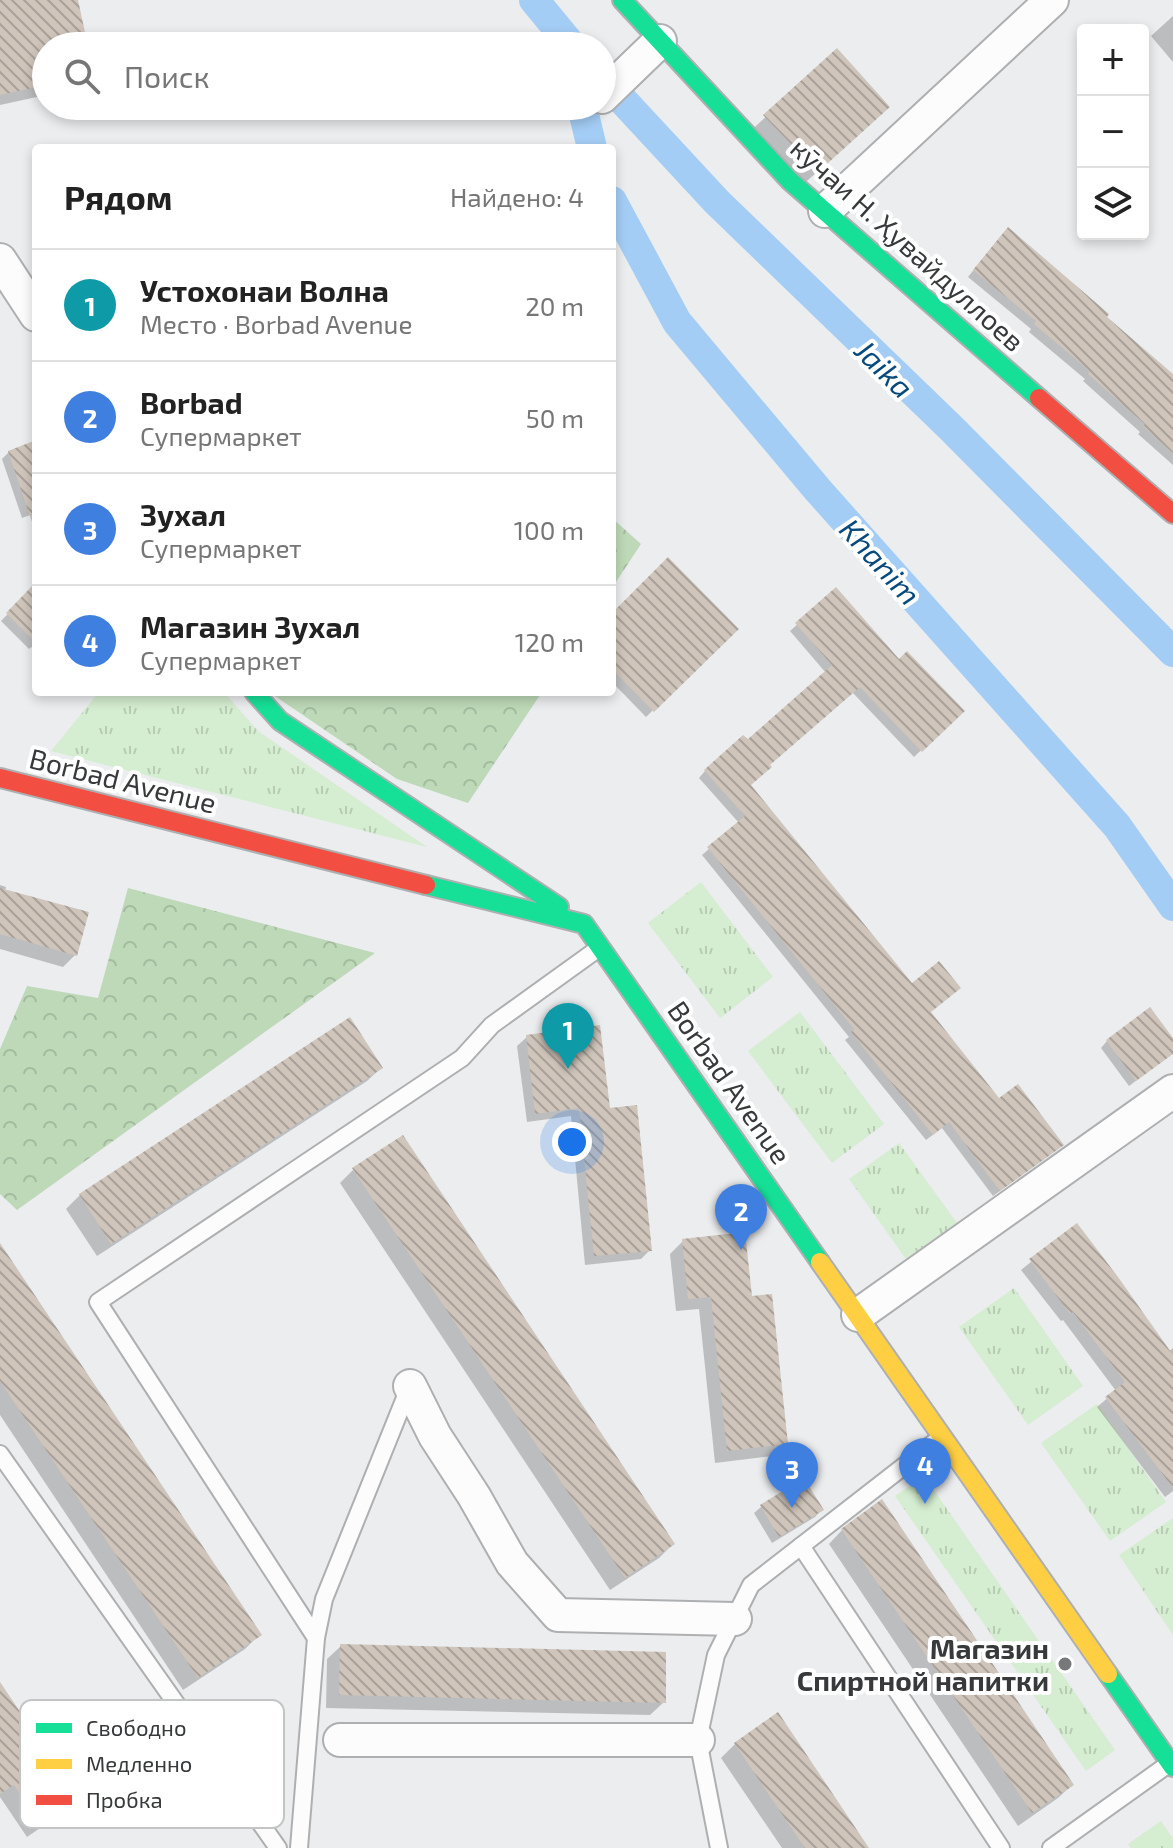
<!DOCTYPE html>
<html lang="ru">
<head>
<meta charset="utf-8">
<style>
  :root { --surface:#fff; --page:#f2f2f2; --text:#222; --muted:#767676; --line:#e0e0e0; --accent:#d93025 }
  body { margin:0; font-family:"Exo 2",sans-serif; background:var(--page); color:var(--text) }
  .controls { position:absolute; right:24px; top:24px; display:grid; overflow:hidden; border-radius:8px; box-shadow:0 4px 12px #0003 }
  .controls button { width:72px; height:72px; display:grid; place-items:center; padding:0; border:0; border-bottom:2px solid var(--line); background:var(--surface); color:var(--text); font:40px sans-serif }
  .you { position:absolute; left:572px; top:1142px; width:28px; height:28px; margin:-20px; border:6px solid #fff; border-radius:50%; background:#1a73e8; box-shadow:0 0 0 12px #1a73e833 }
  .badge { display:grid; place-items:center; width:52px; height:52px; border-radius:50%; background:var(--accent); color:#fff; font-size:26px; font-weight:700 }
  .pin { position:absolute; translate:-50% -66px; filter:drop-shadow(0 2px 4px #0008) }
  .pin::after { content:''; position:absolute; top:42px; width:28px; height:24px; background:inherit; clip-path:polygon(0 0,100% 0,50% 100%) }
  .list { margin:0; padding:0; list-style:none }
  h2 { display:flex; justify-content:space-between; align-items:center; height:104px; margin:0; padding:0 32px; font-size:34px }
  h2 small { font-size:26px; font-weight:400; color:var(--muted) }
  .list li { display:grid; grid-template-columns:52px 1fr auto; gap:24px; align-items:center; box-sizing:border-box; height:112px; padding:0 32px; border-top:2px solid var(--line) }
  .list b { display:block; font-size:30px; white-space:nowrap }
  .list p { margin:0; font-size:26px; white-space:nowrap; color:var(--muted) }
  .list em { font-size:26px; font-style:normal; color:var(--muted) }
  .icon { flex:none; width:44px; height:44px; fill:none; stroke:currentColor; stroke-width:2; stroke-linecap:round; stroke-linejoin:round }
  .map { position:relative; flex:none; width:1173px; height:1848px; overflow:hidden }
  .search { position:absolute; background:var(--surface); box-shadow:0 4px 12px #0003; left:32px; top:32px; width:584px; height:88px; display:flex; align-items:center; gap:20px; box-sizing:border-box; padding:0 28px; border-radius:44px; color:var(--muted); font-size:30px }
  .panel { position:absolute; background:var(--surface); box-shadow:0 4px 12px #0003; left:32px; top:144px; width:584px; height:552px; border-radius:8px }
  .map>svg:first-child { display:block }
  .grass { fill:url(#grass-tufts) }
  .forest { fill:url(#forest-crowns) }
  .shadow { fill:#0003 }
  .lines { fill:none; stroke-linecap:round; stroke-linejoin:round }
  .canal { stroke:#a4cdf5; stroke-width:30 }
  .building { fill:url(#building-back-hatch) }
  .lane-casing { stroke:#aeafb1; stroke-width:20 }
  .street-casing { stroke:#aeafb1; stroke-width:36 }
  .fast-casing { stroke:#aeafb1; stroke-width:22 }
  .slow-casing { stroke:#aeafb1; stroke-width:22 }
  .jam-casing { stroke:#aeafb1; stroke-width:22 }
  .lane { stroke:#fcfcfd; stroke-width:16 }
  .street { stroke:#fcfcfd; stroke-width:32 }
  .fast { stroke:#16e098; stroke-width:18 }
  .slow { stroke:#ffcf43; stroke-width:18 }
  .jam { stroke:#f24e42; stroke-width:18 }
  .poi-dot { fill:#767879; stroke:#fff; stroke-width:3 }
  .labels { text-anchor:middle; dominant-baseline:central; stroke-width:8; stroke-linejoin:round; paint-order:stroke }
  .street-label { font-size:28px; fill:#37393a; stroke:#fff }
  .poi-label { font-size:28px; font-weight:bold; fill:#37393a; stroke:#fff; text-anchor:end }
  .water-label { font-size:30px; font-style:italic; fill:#084a7c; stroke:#fff }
  .key { fill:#fff; stroke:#c3c4c4; stroke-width:2 }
  .key-label { font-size:22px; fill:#37393a }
</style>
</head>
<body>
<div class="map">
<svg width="1173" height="1848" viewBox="0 0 1173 1848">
  <defs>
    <pattern id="grass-tufts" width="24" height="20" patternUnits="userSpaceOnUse" patternTransform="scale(2)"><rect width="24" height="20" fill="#d5edd0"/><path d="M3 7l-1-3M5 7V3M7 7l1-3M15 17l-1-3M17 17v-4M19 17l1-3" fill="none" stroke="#b7ccb3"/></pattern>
    <pattern id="forest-crowns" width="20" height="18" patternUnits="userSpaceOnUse" patternTransform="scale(2)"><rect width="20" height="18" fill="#bdd9b7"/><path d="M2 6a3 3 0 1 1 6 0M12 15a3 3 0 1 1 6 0" fill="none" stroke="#a3bb9e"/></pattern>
    <pattern id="building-back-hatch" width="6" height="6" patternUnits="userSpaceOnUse" patternTransform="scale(2)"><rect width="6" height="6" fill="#cfc5bb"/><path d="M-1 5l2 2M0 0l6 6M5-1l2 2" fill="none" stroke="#a9a199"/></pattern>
  </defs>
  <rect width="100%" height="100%" fill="#ebedef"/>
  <g class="grass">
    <path d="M99,692H224L258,731L427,847L51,751Z"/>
    <path d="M701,882L773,977L720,1018L648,923Z"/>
    <path d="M800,1012L884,1124L832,1163L748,1051Z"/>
    <path d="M899,1143L957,1223L906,1259L849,1179Z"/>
    <path d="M1014,1288L1083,1386L1028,1425L959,1327Z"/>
    <path d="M1097,1404L1166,1502L1110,1541L1041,1443Z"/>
    <path d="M924,1476L1115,1750L1086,1771L895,1496Z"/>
    <path d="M1173,1518V1635L1119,1555Z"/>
    <path d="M1161,1821L1173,1839V1848H1131L1128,1844Z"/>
  </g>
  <g class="forest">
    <path d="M612,518L641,544L612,588Z"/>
    <path d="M269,692H542L468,803L397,779Z"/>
    <path d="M128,888L375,953L17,1210L0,1194V1049L27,986L98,998Z"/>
  </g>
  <g class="shadow">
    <path d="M0,0H76L86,46H46V95L0,105Z"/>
    <path d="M1173,16V62L1151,36Z"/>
    <path d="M837,51L867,127L797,190L745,136Z"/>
    <path d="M1001,236L1105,317L1173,382V465L1138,434L1140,432L1083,381L1085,379L1029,332L1031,329L968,277Z"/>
    <path d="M36,443V513L22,518L2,459L9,452Z"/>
    <path d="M36,585V644L29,649L1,621Z"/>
    <path d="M836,590L899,662L962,711L914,757L852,692L768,765L749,785L999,1101L1055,1151L993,1196L942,1128L926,1140L845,1040L849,1037L702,855L739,823L699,778L705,771L748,742L826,673L790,631Z"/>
    <path d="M612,616L736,629L646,717L612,682Z"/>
    <path d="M0,885L6,887L5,891L75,955L63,967L0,949Z"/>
    <path d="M527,1037L608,1110L650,1250L641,1259L585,1265L571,1116L527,1122L517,1046Z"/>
    <path d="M1107,1041H1173V1053L1129,1086L1101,1048Z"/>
    <path d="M381,1068L367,1081L97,1256L66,1209L80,1195Z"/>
    <path d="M353,1170L673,1544L659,1558L610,1590L340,1183Z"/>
    <path d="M1076,1226L1168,1352L1173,1348V1491L1165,1497L1097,1407L1116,1391L1063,1320L1061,1321L1021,1270Z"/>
    <path d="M683,1241L751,1298L786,1444L773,1456L715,1463L699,1309L676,1311L670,1254Z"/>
    <path d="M0,1247L259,1635L245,1649L183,1690L0,1415Z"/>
    <path d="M804,1481L821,1510L815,1517L772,1543L754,1513L761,1507Z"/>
    <path d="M842,1530L1072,1785L1058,1798L1018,1826L829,1544Z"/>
    <path d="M341,1646L664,1702L650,1715L326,1708L327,1659Z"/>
    <path d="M0,1686L76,1799L62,1813L27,1837L0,1797Z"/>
    <path d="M735,1744L867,1848H782L721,1758Z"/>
  </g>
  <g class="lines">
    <g class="canal">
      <path d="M534,0L572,46"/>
      <path d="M602,78L717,202L951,428L1173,652"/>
      <path d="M582,106L592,148"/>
      <path d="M612,201L677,322L817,489L1117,826L1173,906"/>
    </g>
  </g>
  <g class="building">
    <path d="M0,0H78L88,46H46V85L0,95Z"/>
    <path d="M837,48L890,107L818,172L763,115Z"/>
    <path d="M1008,227L1109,314L1107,317L1173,374V453L1143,426L1145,424L1088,374L1090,371L1034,324L1036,321L973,270Z"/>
    <path d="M36,440V522H32L8,451Z"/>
    <path d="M668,557L739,629L654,712L612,669V613Z"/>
    <path d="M36,582V643L6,613Z"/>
    <path d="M836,587L899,659L907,651L965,711L922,752L860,687L770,765L772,767L751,785L912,983L939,961L961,988L931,1012L999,1098L1018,1084L1064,1145L1000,1191L949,1122L933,1135L851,1032L854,1029L707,847L745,816L704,770L743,735L748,739L832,665L795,623Z"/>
    <path d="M0,888L89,912L77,956L0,934Z"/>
    <path d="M1150,1007L1173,1038V1054L1136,1081L1106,1040Z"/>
    <path d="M350,1017L383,1068L111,1244L79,1194Z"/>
    <path d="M600,1025L610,1108L637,1105L652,1251L594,1256L579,1108L535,1114L526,1035Z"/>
    <path d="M403,1135L675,1544L625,1578L352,1168Z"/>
    <path d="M1077,1223L1118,1277L1173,1355V1488L1105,1397L1125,1382L1073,1312L1070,1314L1029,1259Z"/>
    <path d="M745,1232L752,1296L772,1294L788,1444L727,1451L711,1297L688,1299L682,1239Z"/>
    <path d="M0,1243L262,1635L198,1678L0,1381Z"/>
    <path d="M804,1478L824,1510L779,1537L760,1505Z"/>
    <path d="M882,1499L1074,1785L1032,1813L841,1529Z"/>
    <path d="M340,1644L666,1652V1703L339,1695Z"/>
    <path d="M0,1682L79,1799L41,1825L14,1785L0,1794Z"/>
    <path d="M778,1712L869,1848H805L734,1743Z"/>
  </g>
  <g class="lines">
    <defs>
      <g id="lane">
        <path d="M0,1454L278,1848"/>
        <path d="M801,1546L1001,1848"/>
        <path d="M316,1638L98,1302L462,1058L492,1025L599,948"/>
        <path d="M299,1848L316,1638L324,1599L409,1388"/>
        <path d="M719,1848L698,1740L716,1655L751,1585L940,1438"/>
        <path d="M1051,1848L1170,1763"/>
      </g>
      <g id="street">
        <path d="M602,97L660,41"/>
        <path d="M825,211L1052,0"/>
        <path d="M0,260L36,315"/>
        <path d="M858,1315L1173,1091"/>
        <path d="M410,1386L435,1436L474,1496L512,1563L558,1615L735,1619"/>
        <path d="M340,1740H698"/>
      </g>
      <g id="fast">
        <path d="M622,0L790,181L1039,398"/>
        <path d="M254,692L280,721L559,907"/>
        <path d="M426,885L584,924L820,1262"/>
        <path d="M1108,1674L1173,1767"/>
      </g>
      <path id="slow" d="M820,1262L1108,1674"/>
      <g id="jam">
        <path d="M1039,398L1173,514"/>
        <path d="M0,778L426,885"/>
      </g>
    </defs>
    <use href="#lane" class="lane-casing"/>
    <use href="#street" class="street-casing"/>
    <use href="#fast" class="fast-casing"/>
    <use href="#slow" class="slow-casing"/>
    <use href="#jam" class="jam-casing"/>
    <use href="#lane" class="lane"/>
    <use href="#street" class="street"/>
    <use href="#fast" class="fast"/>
    <use href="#slow" class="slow"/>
    <use href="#jam" class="jam"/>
  </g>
  <circle class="poi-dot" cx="1065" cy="1664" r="8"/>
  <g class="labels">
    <g class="street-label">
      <text transform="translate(908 244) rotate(42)">кӯчаи Н. Ҳувайдуллоев</text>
      <text transform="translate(123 780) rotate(14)">Borbad Avenue</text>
      <text transform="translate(730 1082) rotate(55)">Borbad Avenue</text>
    </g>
    <g class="poi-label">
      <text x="1049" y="1648">Магазин<tspan x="1049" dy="32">Спиртной напитки</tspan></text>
    </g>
    <g class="water-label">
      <text transform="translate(885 368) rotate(45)">Jaika</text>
      <text transform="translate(881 561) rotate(48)">Khanim</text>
    </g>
  </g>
  <rect x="20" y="1700" width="264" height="128" rx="12" class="key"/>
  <rect x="36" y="1723" width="36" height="10" fill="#16e098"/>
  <rect x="36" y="1759" width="36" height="10" fill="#ffcf43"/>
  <rect x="36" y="1795" width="36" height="10" fill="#f24e42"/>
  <g class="key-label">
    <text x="86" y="1736">Свободно</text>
    <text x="86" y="1772">Медленно</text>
    <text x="86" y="1808">Пробка</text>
  </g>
</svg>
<div class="controls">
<button>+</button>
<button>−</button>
<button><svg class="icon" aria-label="layers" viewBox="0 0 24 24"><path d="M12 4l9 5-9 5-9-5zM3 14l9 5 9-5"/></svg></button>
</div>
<div class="you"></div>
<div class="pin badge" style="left:568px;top:1069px;background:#0f9aa8">1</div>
<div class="pin badge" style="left:741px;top:1250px;background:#3f7fe0">2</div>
<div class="pin badge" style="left:792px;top:1508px;background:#3f7fe0">3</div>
<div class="pin badge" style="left:925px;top:1504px;background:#3f7fe0">4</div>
<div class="search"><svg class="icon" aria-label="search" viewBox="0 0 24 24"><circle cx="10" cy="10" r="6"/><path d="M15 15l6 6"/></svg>Поиск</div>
<section class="panel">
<h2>Рядом<small>Найдено: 4</small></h2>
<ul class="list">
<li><span class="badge" style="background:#0f9aa8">1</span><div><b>Устохонаи Волна</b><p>Место · Borbad Avenue</p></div><em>20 m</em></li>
<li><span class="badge" style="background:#3f7fe0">2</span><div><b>Borbad</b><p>Супермаркет</p></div><em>50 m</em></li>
<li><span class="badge" style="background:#3f7fe0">3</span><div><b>Зухал</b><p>Супермаркет</p></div><em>100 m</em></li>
<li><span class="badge" style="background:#3f7fe0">4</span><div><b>Магазин Зухал</b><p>Супермаркет</p></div><em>120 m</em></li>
</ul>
</section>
</div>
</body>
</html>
